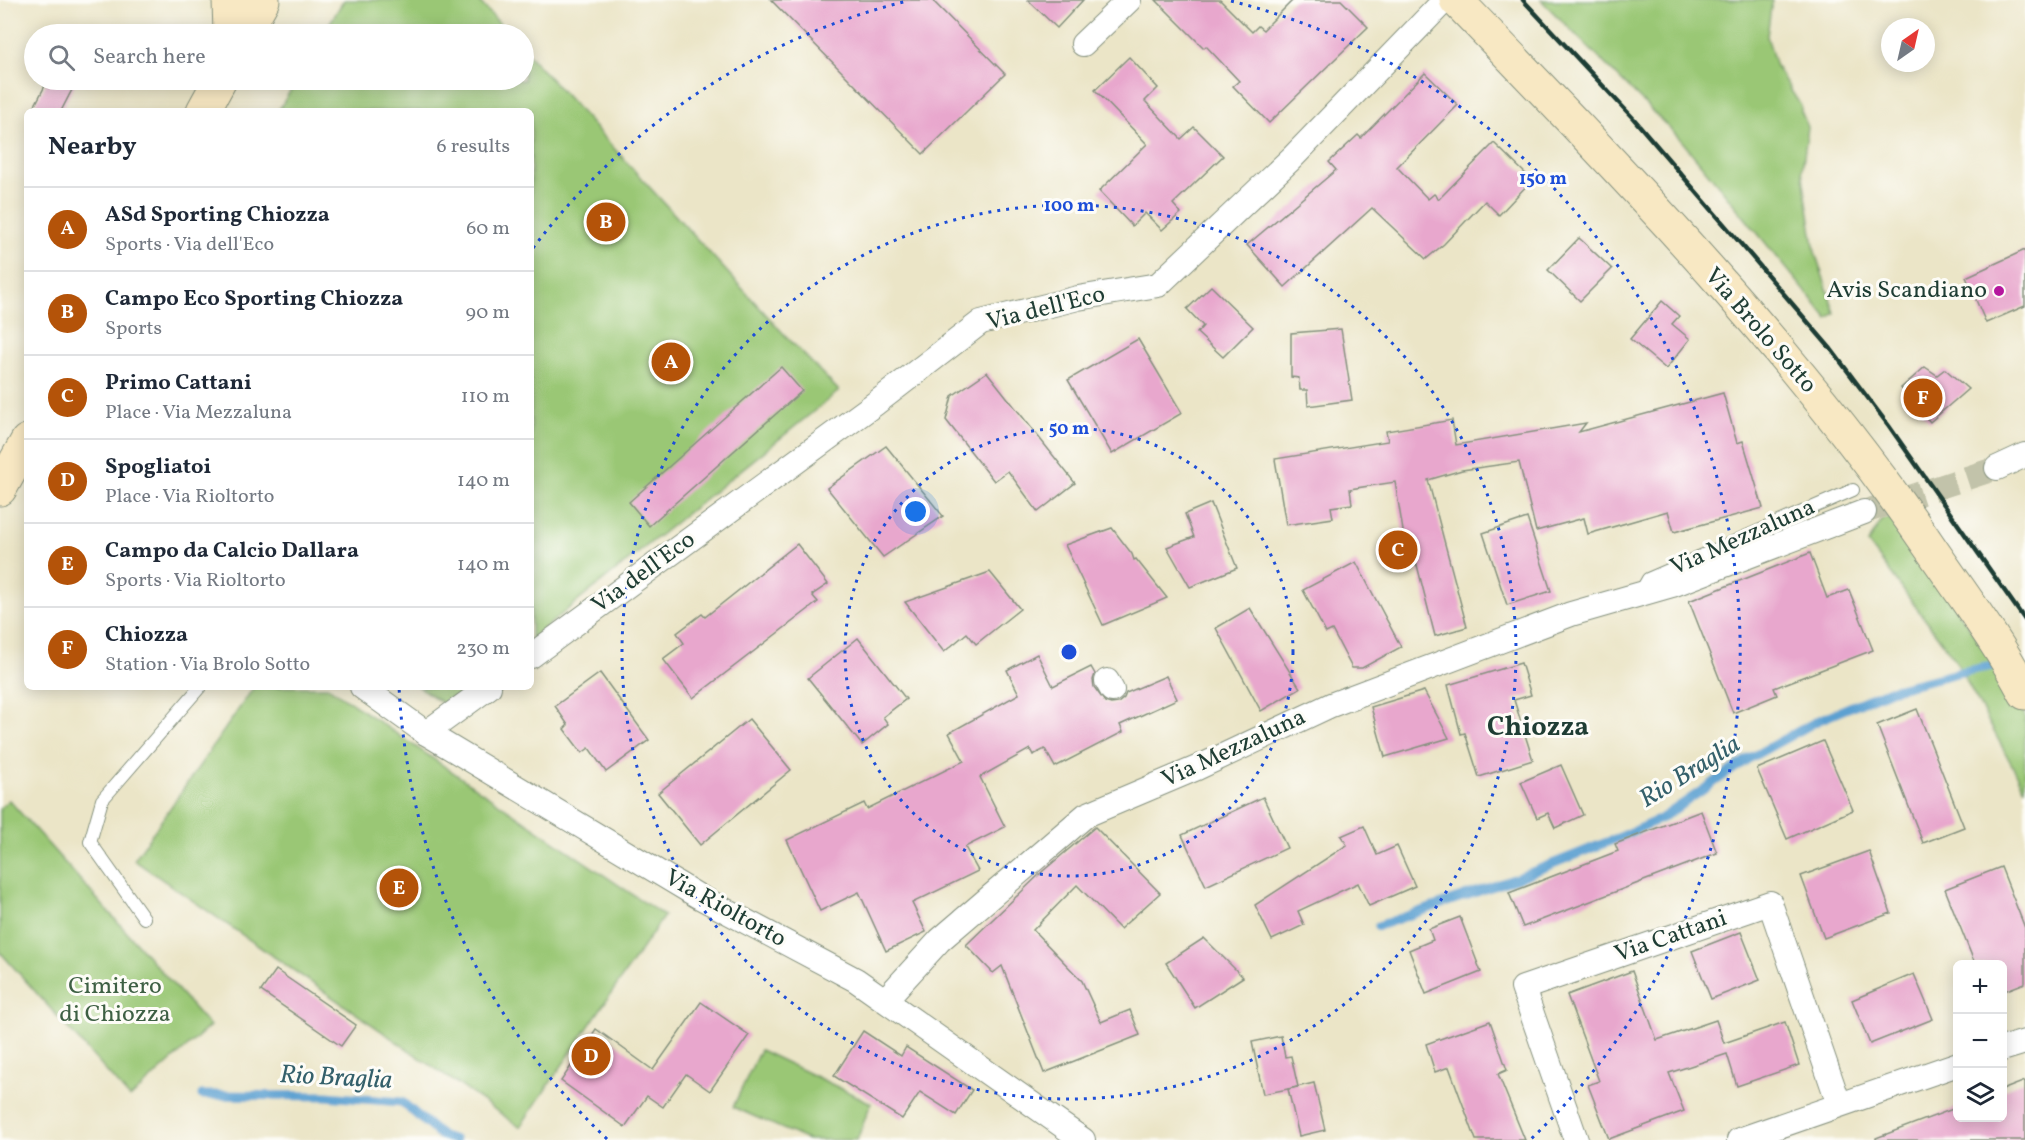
<!DOCTYPE html>
<html lang="en">
<head>
<meta charset="utf-8">
<style>
  :root { --surface:#fff; --page:#f6f6f7; --text:#1f2937; --muted:#747a83; --line:#e0e1e3; --accent:#b45309 }
  body { margin:0; font-family:Vollkorn,serif; background:var(--page); color:var(--text) }
  .controls { position:absolute; right:18px; bottom:18px; display:grid; overflow:hidden; border-radius:9px; box-shadow:0 3px 15px #0003 }
  .controls button { width:54px; height:54px; display:grid; place-items:center; padding:0; border:0; border-bottom:2px solid var(--line); background:var(--surface); color:var(--text); font:30px sans-serif }
  .compass { position:absolute; left:1881px; top:18px; width:54px; height:54px; border-radius:50%; background:var(--surface); box-shadow:0 3px 15px #0003; rotate:34deg }
  .you { position:absolute; left:916px; top:512px; width:21px; height:21px; margin:-15px; border:4px solid #fff; border-radius:50%; background:#1a73e8; box-shadow:0 0 0 9px #1a73e833 }
  .badge { display:grid; place-items:center; width:39px; height:39px; border-radius:50%; background:var(--accent); color:#fff; font-size:20px; font-weight:700 }
  .pin { position:absolute; translate:-50% -50%; border:3px solid #fff; box-shadow:0 2px 6px #0006 }
  .list { margin:0; padding:0; list-style:none }
  h2 { display:flex; justify-content:space-between; align-items:center; height:78px; margin:0; padding:0 24px; font-size:26px }
  h2 small { font-size:20px; font-weight:400; color:var(--muted) }
  .list li { display:grid; grid-template-columns:39px 1fr auto; gap:18px; align-items:center; box-sizing:border-box; height:84px; padding:0 24px; border-top:2px solid var(--line) }
  .list b { display:block; font-size:22px; white-space:nowrap }
  .list p { margin:0; font-size:20px; white-space:nowrap; color:var(--muted) }
  .list em { font-size:20px; font-style:normal; color:var(--muted) }
  .icon { flex:none; width:33px; height:33px; fill:none; stroke:currentColor; stroke-width:2; stroke-linecap:round; stroke-linejoin:round }
  .map { position:relative; flex:none; width:2025px; height:1140px; overflow:hidden }
  .search { position:absolute; background:var(--surface); box-shadow:0 3px 15px #0003; left:24px; top:24px; width:510px; height:66px; display:flex; align-items:center; gap:15px; box-sizing:border-box; padding:0 21px; border-radius:33px; color:var(--muted); font-size:22px }
  .panel { position:absolute; background:var(--surface); box-shadow:0 3px 15px #0003; left:24px; top:108px; width:510px; height:582px; border-radius:9px }
  .map>svg:first-child { display:block }
  .green { fill:#9ac775; stroke:#5c8254; stroke-width:1.5 }
  .lines { fill:none; stroke-linecap:round; stroke-linejoin:round }
  .stream { stroke:#5ca0d1; stroke-width:9 }
  .building { fill:#e8a7cd }
  .street-tunnel { stroke:#c2c3aa; stroke-width:24; stroke-dasharray:24 12; stroke-linecap:butt }
  .lane-casing { stroke:#85917e; stroke-width:14 }
  .street-casing { stroke:#85917e; stroke-width:26 }
  .secondary-casing { stroke:#85917e; stroke-width:35 }
  .lane { stroke:#fff; stroke-width:12 }
  .street { stroke:#fff; stroke-width:24 }
  .secondary { stroke:#f8e8c3; stroke-width:33 }
  .rail { stroke:#1f3d34; stroke-width:4.5 }
  .ring { fill:none; stroke:#1d4ed8; stroke-width:3; stroke-dasharray:3 6 }
  .poi-dot { fill:#b5179e; stroke:#fdfcf7; stroke-width:2 }
  .labels { text-anchor:middle; dominant-baseline:central; stroke-width:6; stroke-linejoin:round; paint-order:stroke }
  .poi-label { font-size:24px; fill:#1f3d34; stroke:#fdfcf7; text-anchor:end }
  .street-label { font-size:24px; fill:#1f3d34; stroke:#fdfcf7 }
  .park-label { font-size:24px; fill:#3e6044; stroke:#fdfcf7 }
  .water-label { font-size:26px; font-style:italic; fill:#34606b; stroke:#fdfcf7 }
  .quarter-label { font-size:27px; font-weight:bold; fill:#1f3d34; stroke:#fdfcf7 }
  .centre { fill:#1d4ed8; stroke:#fdfcf7; stroke-width:3 }
  .ring-label { font-size:18px; text-anchor:middle; font-weight:bold; fill:#1d4ed8; stroke:#fdfcf7; stroke-width:6; stroke-linejoin:round; paint-order:stroke }
</style>
</head>
<body>
<div class="map">
<svg width="2025" height="1140" viewBox="0 0 2025 1140">
  <rect width="100%" height="100%" fill="#fdfcf7"/>
  <filter id="ink" filterUnits="userSpaceOnUse"><feTurbulence type="fractalNoise" baseFrequency=".0167" numOctaves="2"/><feDisplacementMap in="SourceGraphic" scale="12" xChannelSelector="R" yChannelSelector="G"/><feConvolveMatrix kernelMatrix="1 2 1 2 8 2 1 2 1" color-interpolation-filters="sRGB"/></filter>
  <filter id="wash" filterUnits="userSpaceOnUse"><feTurbulence type="fractalNoise" baseFrequency=".008" numOctaves="4" result="noise"/><feDisplacementMap in="SourceGraphic" scale="24" xChannelSelector="R" yChannelSelector="G"/><feGaussianBlur stdDeviation="1.35" result="paint"/><feColorMatrix in="noise" values="0 0 0 0 0 0 0 0 0 0 0 0 0 0 0 0 0 1.4 0 .05"/><feComposite in="paint" operator="in"/></filter>
  <g filter="url(#wash)">
    <rect width="100%" height="100%" fill="#ebe5c7"/>
    <g class="green">
      <path d="M344,0H478L509,34H323Z"/>
      <path d="M1541,0H1772L1767,36L1776,67L1801,106V111L1808,127L1802,170L1815,252L1835,313L1828,319L1681,140Z"/>
      <path d="M524,50L783,333L839,391L531,639V111H278L297,80H524Z"/>
      <path d="M1888,518L1896,522L2008,683L2025,716V789L1954,658L1868,543L1883,519Z"/>
      <path d="M254,687H328L664,916L520,1127L134,860Z"/>
      <path d="M419,687H471L447,706Z"/>
      <path d="M9,800L210,1026L130,1098L0,952V808Z"/>
      <path d="M760,1050L871,1103L857,1140H808L733,1107Z"/>
    </g>
    <g class="lines">
      <g class="stream">
        <path d="M1378,926L1517,878L1620,837L1662,818L1748,759L1819,720L1890,690L1961,672L2003,664"/>
        <path d="M202,1095L326,1096L402,1102L440,1135L455,1140"/>
      </g>
    </g>
    <g id="blocks">
      <g class="building">
        <path d="M771,0H932L1005,74L923,154Z"/>
        <path d="M1028,0H1083L1057,28Z"/>
        <path d="M1156,0H1220L1252,32L1258,26L1263,30L1293,0H1341L1368,27L1269,123L1233,86L1239,81L1206,46L1204,48Z"/>
        <path d="M1129,57L1158,88L1145,101L1181,139L1194,127L1223,156L1173,204L1181,213L1162,230L1145,213L1132,226L1099,191L1147,144L1095,90Z"/>
        <path d="M1425,73L1458,105L1397,167L1428,199L1434,194L1439,199L1494,143L1532,180L1499,215L1485,201L1444,244L1426,259L1372,208L1285,287L1247,245L1336,170L1329,162L1358,135L1361,138Z"/>
        <path d="M48,80H77L61,111H32Z"/>
        <path d="M1579,238L1612,269L1580,301L1548,270Z"/>
        <path d="M2025,250V306L1986,323L1966,277Z"/>
        <path d="M1211,286L1253,327L1223,357L1197,333L1203,326L1187,309Z"/>
        <path d="M1662,301L1679,316L1672,324L1690,339L1666,369L1630,339Z"/>
        <path d="M1341,329L1352,400L1308,406L1307,390H1300L1299,378L1291,377V333Z"/>
        <path d="M1138,339L1182,413L1112,454L1068,380Z"/>
        <path d="M781,367L802,391L649,526L629,502Z"/>
        <path d="M1925,367L1937,375L1945,369L1968,389L1930,422L1901,388Z"/>
        <path d="M987,372L1075,483L1038,512L1008,471L994,481L946,420L952,396Z"/>
        <path d="M1723,393L1737,443L1743,441L1763,508L1674,532L1668,511L1588,534L1584,518L1536,531L1519,462L1462,470L1428,480L1467,627L1435,636L1417,565L1409,567L1395,482L1350,489L1352,504L1331,507L1333,518L1286,525L1275,459L1388,441L1386,431L1452,420L1456,445L1586,423L1579,432Z"/>
        <path d="M886,446L943,516L883,557L827,488Z"/>
        <path d="M1211,503L1237,568L1190,587L1167,547L1194,537L1185,514Z"/>
        <path d="M1527,518L1551,591L1507,605L1483,533Z"/>
        <path d="M1112,528L1132,554L1134,560L1136,559L1167,598L1103,625L1065,545Z"/>
        <path d="M797,544L828,584L812,595L818,602L693,698L663,659L684,643L677,633L702,614L705,617Z"/>
        <path d="M1810,553L1827,598L1849,590L1873,650L1774,688L1777,695L1733,713L1689,601Z"/>
        <path d="M1356,562L1401,647L1362,668H1352L1332,630L1326,633L1303,590Z"/>
        <path d="M990,572L1020,609L976,644L967,633L944,652L905,602Z"/>
        <path d="M1250,608L1300,688L1261,711L1216,628Z"/>
        <path d="M858,638L906,699L883,717L888,724L862,745L808,678Z"/>
        <path d="M1037,654L1053,686L1091,667L1095,674L1093,680L1094,687L1105,702L1111,704L1118,703L1124,698L1126,693L1166,676L1177,699L1120,725L1123,732L1055,767L1045,749L1033,755L1030,749L980,777L1005,827L965,847L978,871L912,903L926,932L886,951L859,892L820,911L787,840L864,803L867,809L964,761L949,733L1019,694L1007,670Z"/>
        <path d="M1521,663L1531,695L1514,700L1533,760L1479,777L1465,733L1461,734L1448,685Z"/>
        <path d="M600,673L649,740L606,772L589,748L582,753L564,729L568,725L555,706Z"/>
        <path d="M1424,691L1449,738L1385,757L1371,707Z"/>
        <path d="M1917,709L1964,827L1923,843L1877,725Z"/>
        <path d="M749,719L791,770L700,845L658,793Z"/>
        <path d="M1823,741L1853,810L1787,839L1757,769Z"/>
        <path d="M1561,765L1583,815L1555,828L1548,813L1537,818L1521,782Z"/>
        <path d="M1263,797L1287,848L1206,886L1182,835Z"/>
        <path d="M1701,811L1717,853L1523,927L1509,893L1618,851L1615,844Z"/>
        <path d="M1364,826L1377,855L1397,846L1415,886L1369,906L1358,883L1298,911L1304,925L1272,940L1255,905L1347,845L1341,836Z"/>
        <path d="M1095,827L1160,893L1120,929L1077,885L1033,930L1082,981L1101,1022L1130,1010L1140,1035L1044,1073L1002,966L993,973L966,945L1043,871Z"/>
        <path d="M1869,851L1891,913L1824,938L1801,876Z"/>
        <path d="M2001,867L2025,928V983L2002,992V964H1975L1945,889Z"/>
        <path d="M1460,917L1481,972L1426,994L1409,950L1433,940L1429,929Z"/>
        <path d="M1741,932L1760,980L1711,999L1692,951Z"/>
        <path d="M1204,938L1243,977L1195,1008L1166,963Z"/>
        <path d="M276,970L356,1025L341,1046L261,991Z"/>
        <path d="M1632,971L1657,1040L1716,1020L1724,1043L1785,1022L1799,1065L1737,1086L1727,1054L1669,1073L1684,1111L1609,1139L1588,1085L1599,1081L1567,995Z"/>
        <path d="M1914,974L1933,1019L1870,1044L1852,1000Z"/>
        <path d="M701,1002L749,1035L710,1091L686,1074L663,1107L647,1096L625,1127L561,1081L596,1029L653,1070Z"/>
        <path d="M1490,1021L1507,1070L1498,1074L1525,1140H1476L1449,1067L1435,1072L1426,1044Z"/>
        <path d="M863,1031L901,1056L906,1047L972,1090L956,1115L920,1092L902,1119L834,1076Z"/>
        <path d="M1281,1036L1285,1057L1291,1056L1298,1087L1263,1094L1252,1042Z"/>
        <path d="M2025,1081V1140H1876V1138L1958,1107V1118H2002V1090Z"/>
        <path d="M1314,1083L1325,1130L1299,1136L1288,1089Z"/>
      </g>
    </g>
  </g>
  <g filter="url(#ink)">
    <use href="#blocks" fill-opacity="0" stroke="#85917e" stroke-width="1.5"/>
    <g class="lines">
      <path class="street-tunnel" d="M1864,512L1997,468"/>
      <defs>
        <g id="lane">
          <path d="M1640,593L1648,579L1853,490"/>
          <path d="M144,918L90,842L102,800L200,687"/>
        </g>
        <g id="street">
          <path d="M1083,44L1129,0"/>
          <path d="M1997,468L2025,455"/>
          <path d="M531,656L876,403L981,322L1078,298L1158,285L1292,158L1445,0"/>
          <path d="M1107,681L1112,690"/>
          <path d="M362,687L426,733L698,896L856,980L1083,1140"/>
          <path d="M426,733L489,687"/>
          <path d="M886,999L940,940L1086,815L1197,768L1331,705L1571,614L1672,585L1864,512"/>
          <path d="M2002,1049L2025,1042"/>
          <path d="M1576,1140L1523,988L1770,903L1839,1104"/>
          <path d="M1739,1140L1958,1064"/>
        </g>
        <g id="secondary">
          <path d="M229,0L230,34"/>
          <path d="M1456,0C1626,176 1798,353 1936,556C1967,601 2000,645 2025,693"/>
          <path d="M244,34L263,0"/>
          <path d="M203,111L220,80"/>
          <path d="M0,489L27,441"/>
        </g>
      </defs>
      <use href="#lane" class="lane-casing"/>
      <use href="#street" class="street-casing"/>
      <use href="#secondary" class="secondary-casing"/>
      <use href="#lane" class="lane"/>
      <use href="#street" class="street"/>
      <use href="#secondary" class="secondary"/>
      <path class="rail" d="M1523,0L1633,118L1831,349L1889,426L2025,620"/>
    </g>
  </g>
  <g class="ring">
    <circle cx="1069" cy="652" r="224"/>
    <circle cx="1069" cy="652" r="447"/>
    <path d="M607 1139A671 671 0 0 1 399 687M533 248A671 671 0 0 1 907 1M1231 1A671 671 0 0 1 1531 1139"/>
  </g>
  <circle class="poi-dot" cx="1999" cy="291" r="6"/>
  <g class="labels">
    <g class="poi-label">
      <text x="1987" y="291">Avis Scandiano</text>
    </g>
    <g class="street-label">
      <text transform="translate(1046 309) rotate(-14)">Via dell'Eco</text>
      <text transform="translate(1760 331) rotate(49)">Via Brolo Sotto</text>
      <text transform="translate(1743 538) rotate(-24)">Via Mezzaluna</text>
      <text transform="translate(644 573) rotate(-36)">Via dell'Eco</text>
      <text transform="translate(1234 749) rotate(-25)">Via Mezzaluna</text>
      <text transform="translate(725 909) rotate(29)">Via Rioltorto</text>
      <text transform="translate(1671 937) rotate(-19)">Via Cattani</text>
    </g>
    <g class="park-label">
      <text x="115" y="987">Cimitero<tspan x="115" dy="28">di Chiozza</tspan></text>
    </g>
    <g class="water-label">
      <text transform="translate(1690 772) rotate(-32)">Rio Braglia</text>
      <text transform="translate(336 1078) rotate(3)">Rio Braglia</text>
    </g>
    <g class="quarter-label">
      <text x="1538" y="728">Chiozza</text>
    </g>
  </g>
  <circle cx="1069" cy="652" r="9" class="centre"/>
  <g class="ring-label">
    <text x="1543" y="184">150 m</text>
    <text x="1069" y="211">100 m</text>
    <text x="1069" y="434">50 m</text>
  </g>
</svg>
<div class="controls">
<button>+</button>
<button>−</button>
<button><svg class="icon" aria-label="layers" viewBox="0 0 24 24"><path d="M12 4l9 5-9 5-9-5zM3 14l9 5 9-5"/></svg></button>
</div>
<svg class="compass" viewBox="-18 -18 36 36"><path d="M0-13l5 13h-10z" fill="#e53935"/><path d="M0 13l5-13h-10z" fill="#747a83"/></svg>
<div class="you"></div>
<div class="pin badge" style="left:671px;top:362px">A</div>
<div class="pin badge" style="left:606px;top:222px">B</div>
<div class="pin badge" style="left:1398px;top:550px">C</div>
<div class="pin badge" style="left:591px;top:1056px">D</div>
<div class="pin badge" style="left:399px;top:888px">E</div>
<div class="pin badge" style="left:1923px;top:398px">F</div>
<div class="search"><svg class="icon" aria-label="search" viewBox="0 0 24 24"><circle cx="10" cy="10" r="6"/><path d="M15 15l6 6"/></svg>Search here</div>
<section class="panel">
<h2>Nearby<small>6 results</small></h2>
<ul class="list">
<li><span class="badge">A</span><div><b>ASd Sporting Chiozza</b><p>Sports · Via dell'Eco</p></div><em>60 m</em></li>
<li><span class="badge">B</span><div><b>Campo Eco Sporting Chiozza</b><p>Sports</p></div><em>90 m</em></li>
<li><span class="badge">C</span><div><b>Primo Cattani</b><p>Place · Via Mezzaluna</p></div><em>110 m</em></li>
<li><span class="badge">D</span><div><b>Spogliatoi</b><p>Place · Via Rioltorto</p></div><em>140 m</em></li>
<li><span class="badge">E</span><div><b>Campo da Calcio Dallara</b><p>Sports · Via Rioltorto</p></div><em>140 m</em></li>
<li><span class="badge">F</span><div><b>Chiozza</b><p>Station · Via Brolo Sotto</p></div><em>230 m</em></li>
</ul>
</section>
</div>
</body>
</html>
